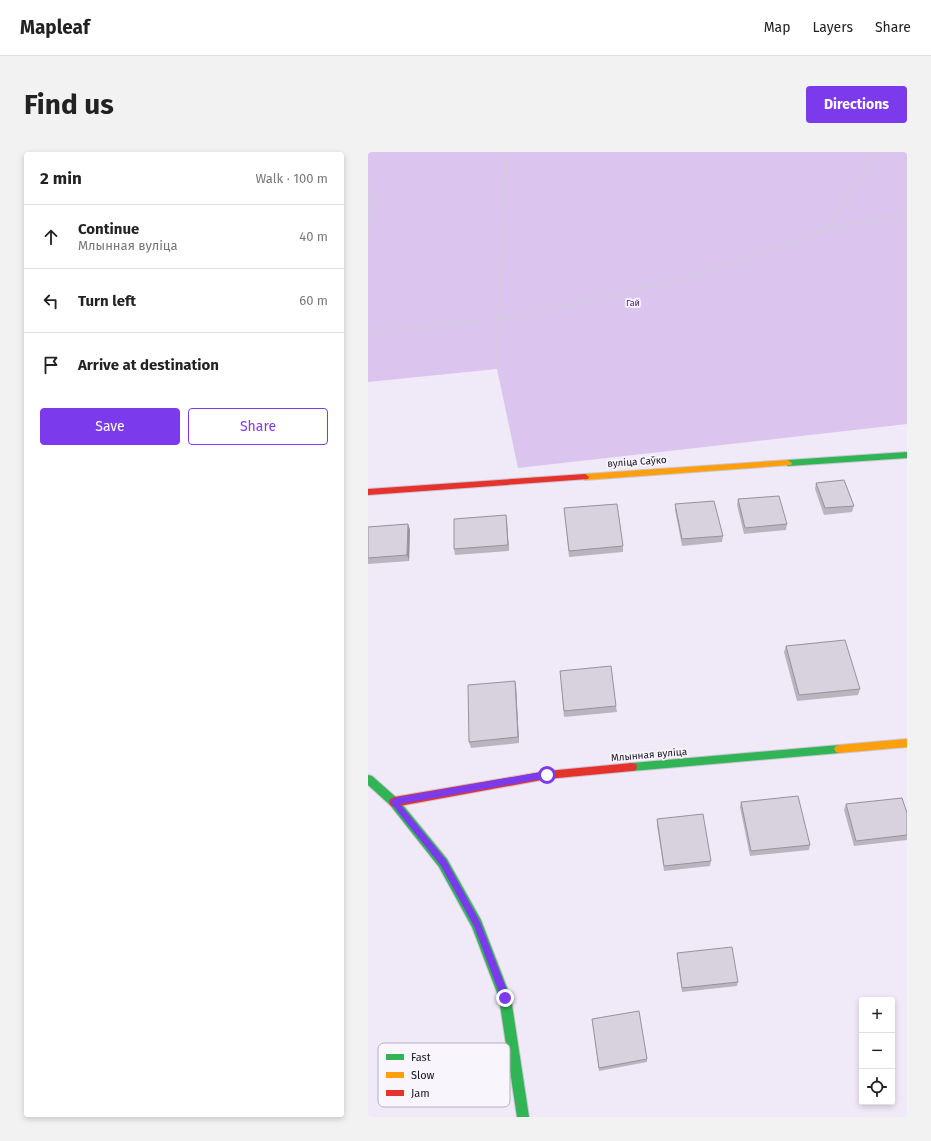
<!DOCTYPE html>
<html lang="en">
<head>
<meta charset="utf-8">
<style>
  :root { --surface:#fff; --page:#f2f2f2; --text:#222; --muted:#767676; --line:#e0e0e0; --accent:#7c3aed }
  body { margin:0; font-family:"Fira Sans",sans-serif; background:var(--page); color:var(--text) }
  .controls { position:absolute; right:12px; bottom:12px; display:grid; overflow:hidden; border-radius:4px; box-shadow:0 2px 6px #0003 }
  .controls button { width:36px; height:36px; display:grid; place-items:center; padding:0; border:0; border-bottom:1px solid var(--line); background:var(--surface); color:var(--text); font:20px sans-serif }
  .stop { position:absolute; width:12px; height:12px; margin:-9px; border:3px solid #7c3aed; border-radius:50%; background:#fff }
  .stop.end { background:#7c3aed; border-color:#fff; box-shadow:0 1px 4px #0008 }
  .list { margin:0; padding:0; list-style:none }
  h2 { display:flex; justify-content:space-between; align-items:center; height:52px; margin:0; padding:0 16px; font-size:17px }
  h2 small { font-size:13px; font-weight:400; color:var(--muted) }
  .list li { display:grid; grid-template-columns:26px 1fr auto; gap:12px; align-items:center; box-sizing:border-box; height:64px; padding:0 16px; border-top:1px solid var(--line) }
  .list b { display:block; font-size:15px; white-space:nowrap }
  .list p { margin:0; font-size:13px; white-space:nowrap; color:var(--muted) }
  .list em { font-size:13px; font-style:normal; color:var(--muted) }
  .actions { display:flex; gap:8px; padding:12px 16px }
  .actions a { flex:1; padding:9px 0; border:1px solid var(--accent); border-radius:4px; text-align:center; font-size:14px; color:var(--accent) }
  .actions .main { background:var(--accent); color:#fff }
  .icon { flex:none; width:22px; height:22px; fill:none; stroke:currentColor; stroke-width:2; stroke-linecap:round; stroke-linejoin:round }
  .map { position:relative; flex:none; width:539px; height:965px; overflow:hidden; border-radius:4px }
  header { display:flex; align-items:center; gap:24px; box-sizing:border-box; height:56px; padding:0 20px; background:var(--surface); border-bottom:1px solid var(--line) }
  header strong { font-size:19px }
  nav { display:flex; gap:22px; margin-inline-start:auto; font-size:14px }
  .intro { display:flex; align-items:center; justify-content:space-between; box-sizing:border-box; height:96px; padding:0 24px }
  h1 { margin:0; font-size:28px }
  .button { padding:10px 18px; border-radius:4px; background:var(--accent); color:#fff; font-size:14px; font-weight:700 }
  main { display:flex; gap:24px; padding:0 24px }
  aside { flex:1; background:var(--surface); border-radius:4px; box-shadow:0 2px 6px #0003 }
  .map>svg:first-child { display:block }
  .green { fill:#dbc5ef }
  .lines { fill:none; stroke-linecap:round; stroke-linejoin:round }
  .fast-casing { stroke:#cbc5d2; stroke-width:2 }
  .slow-casing { stroke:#cbc5d2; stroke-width:2 }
  .jam-casing { stroke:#cbc5d2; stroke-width:2 }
  .path { stroke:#d1cfd3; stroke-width:2; stroke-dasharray:1.5 1.5; stroke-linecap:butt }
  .fast { fill:#30b455; fill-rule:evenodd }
  .slow { fill:#ff9f0a; fill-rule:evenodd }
  .jam { fill:#e5322d; fill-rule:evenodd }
  .wall { fill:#bab4bf }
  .shaded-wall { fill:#97929b }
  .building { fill:#d8d1de; stroke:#97929b }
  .route { fill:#7c3aed }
  .labels { text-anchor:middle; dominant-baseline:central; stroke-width:3.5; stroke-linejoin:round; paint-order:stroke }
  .far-park-label { font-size:9px; fill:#481c66; stroke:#f8f5fc }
  .street-label { font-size:10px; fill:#17121d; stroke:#f8f5fc }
  .key { fill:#f8f5fc; stroke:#b4b1b9; stroke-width:1 }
  .key-label { font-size:11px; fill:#17121d }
</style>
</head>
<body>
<header>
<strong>Mapleaf</strong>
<nav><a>Map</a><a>Layers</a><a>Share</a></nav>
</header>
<div class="intro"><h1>Find us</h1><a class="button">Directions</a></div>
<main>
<aside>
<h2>2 min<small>Walk · 100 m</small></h2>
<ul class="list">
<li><svg class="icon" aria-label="ahead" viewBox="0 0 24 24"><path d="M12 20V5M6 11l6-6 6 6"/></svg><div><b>Continue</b><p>Млынная вуліца</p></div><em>40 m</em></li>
<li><svg class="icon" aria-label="left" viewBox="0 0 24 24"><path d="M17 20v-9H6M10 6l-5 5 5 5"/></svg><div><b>Turn left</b></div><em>60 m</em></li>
<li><svg class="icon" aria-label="arrive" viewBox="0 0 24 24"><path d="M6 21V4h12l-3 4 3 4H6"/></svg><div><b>Arrive at destination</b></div></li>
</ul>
<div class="actions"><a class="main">Save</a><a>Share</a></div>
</aside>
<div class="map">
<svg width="539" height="965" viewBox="0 0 539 965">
  <rect width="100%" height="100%" fill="#f0e9f7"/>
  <path class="green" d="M0,0H539V272L150,316L129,217L0,230Z"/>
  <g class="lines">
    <defs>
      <g id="fast">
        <path d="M539,300V306L420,314L416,311L420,308Z"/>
        <path d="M471,593L474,594L476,597L474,600L471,601L264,619L260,618L259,615L260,612L264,611Z"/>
        <path d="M0,623L4,624L30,647L79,707L113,768L143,846L161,965H149L131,846L104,775L71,715L22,653L0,633Z"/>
      </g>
      <g id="slow">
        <path d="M420,308L424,311L423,313L217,328L213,325L217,322Z"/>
        <path d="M539,587V595L471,601L468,600L466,597L468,594L471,593Z"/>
      </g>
      <g id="jam">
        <path d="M217,322L221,325L220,327L0,343V337Z"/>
        <path d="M264,611L268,612L269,615L268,618L264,619L179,627L26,655L22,653L21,650L22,647L26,645L179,619Z"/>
      </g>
    </defs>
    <use href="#fast" class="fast-casing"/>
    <use href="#slow" class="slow-casing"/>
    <use href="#jam" class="jam-casing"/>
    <g class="path">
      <path d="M0,37L5,45L2,79L0,81"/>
      <path d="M460,77L539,61"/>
      <path d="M0,181L156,164L300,130L383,106L459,77L510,0"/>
      <path d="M129,217L138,0"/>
    </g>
    <use href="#fast" class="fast"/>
    <use href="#slow" class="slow"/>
    <use href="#jam" class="jam"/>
  </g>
  <g class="wall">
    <path d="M448,331L486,354L484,360L456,363L447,337Z"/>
    <path d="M370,347L419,372L418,378L376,382L369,353Z"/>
    <path d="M307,352L355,384L354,390L314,394L307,358Z"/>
    <path d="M196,356L255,394V400L201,405Z"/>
    <path d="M138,363L141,399L87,403L86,397Z"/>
    <path d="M40,372L42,378L41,409L0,412V375Z"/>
    <path d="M418,494L492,537L490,543L429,549L416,500Z"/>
    <path d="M192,519L248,554L249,560L196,565Z"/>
    <path d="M147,529L148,534L151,591L103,596L101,590Z"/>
    <path d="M373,650L442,693L441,698L382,704L372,655Z"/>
    <path d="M478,652L539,661V688L486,694L476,658Z"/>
    <path d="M289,667L343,709L342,714L296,719L289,673Z"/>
    <path d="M309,801L370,830L369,834L314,840L309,805Z"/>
    <path d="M224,867L279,907V910L231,919Z"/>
  </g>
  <g class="shaded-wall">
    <path d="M138,363L139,369L141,399L140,393Z"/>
    <path d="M40,372L42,378L41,409L39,403Z"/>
    <path d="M147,529L148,534L151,591L150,585Z"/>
  </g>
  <g class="building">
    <path d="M476,328L486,354L457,356L448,331Z"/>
    <path d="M411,344L419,372L377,376L370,347Z"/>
    <path d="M346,349L355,384L314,387L307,352Z"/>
    <path d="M249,352L255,394L201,399L196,356Z"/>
    <path d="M138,363L140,393L86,397V367Z"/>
    <path d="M40,372L39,403L0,406V375Z"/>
    <path d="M477,488L492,537L431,543L418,494Z"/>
    <path d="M243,514L248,554L196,559L192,519Z"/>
    <path d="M147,529L150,585L101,590L100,533Z"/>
    <path d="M430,644L442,693L383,699L373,650Z"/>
    <path d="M534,646L539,661V683L488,689L478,652Z"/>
    <path d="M335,662L343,709L296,714L289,667Z"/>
    <path d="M364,795L370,830L314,836L309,801Z"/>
    <path d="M271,859L279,907L231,916L224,867Z"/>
  </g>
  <path class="route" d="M179,619L183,623L179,626L32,652L78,708L112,770L142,846L137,850L133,846L106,774L73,714L22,650L26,646Z"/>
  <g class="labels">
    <g class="far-park-label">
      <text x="265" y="151">Гай</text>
    </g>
    <g class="street-label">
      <text transform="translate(269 310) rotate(-4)">вуліца Саўко</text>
      <text transform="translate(281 603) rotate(-5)">Млынная вуліца</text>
    </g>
  </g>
  <rect x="10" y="891" width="132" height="64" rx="6" class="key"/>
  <rect x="18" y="902" width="18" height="6" fill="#30b455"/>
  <rect x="18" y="920" width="18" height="6" fill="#ff9f0a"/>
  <rect x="18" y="938" width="18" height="6" fill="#e5322d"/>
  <g class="key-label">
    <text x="43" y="909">Fast</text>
    <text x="43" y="927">Slow</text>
    <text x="43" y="945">Jam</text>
  </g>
</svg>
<div class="controls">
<button>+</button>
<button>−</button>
<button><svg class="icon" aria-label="locate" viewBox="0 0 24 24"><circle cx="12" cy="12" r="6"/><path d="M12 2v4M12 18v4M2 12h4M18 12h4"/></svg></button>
</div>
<div class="stop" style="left:179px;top:623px"></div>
<div class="stop end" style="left:137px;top:846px"></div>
</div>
</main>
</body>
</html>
